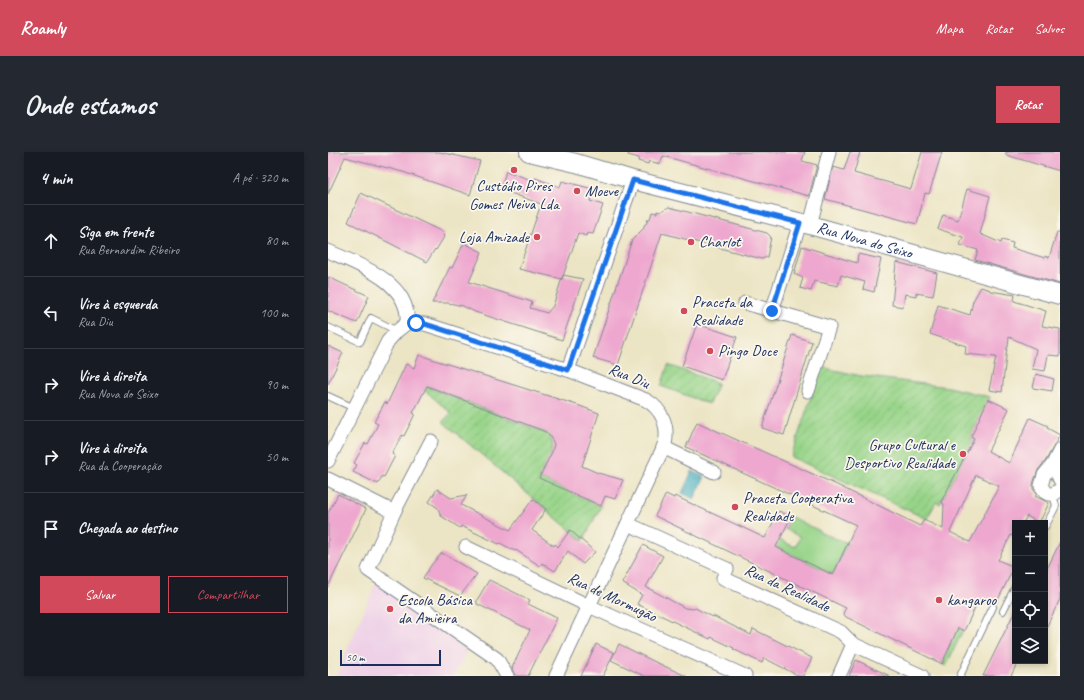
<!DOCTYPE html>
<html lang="pt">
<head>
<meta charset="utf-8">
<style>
  :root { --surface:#171b24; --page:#242831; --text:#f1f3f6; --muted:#9ea1a6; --line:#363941; --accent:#d1495b }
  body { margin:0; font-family:Caveat,sans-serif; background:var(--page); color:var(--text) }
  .controls { position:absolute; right:12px; bottom:12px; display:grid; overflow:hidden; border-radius:0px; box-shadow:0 2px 6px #0003 }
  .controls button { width:36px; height:36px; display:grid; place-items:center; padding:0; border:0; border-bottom:1px solid var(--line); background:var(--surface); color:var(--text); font:20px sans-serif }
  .scale { position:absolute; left:12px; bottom:10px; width:101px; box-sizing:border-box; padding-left:4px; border:2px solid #1b2f5e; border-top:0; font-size:11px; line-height:14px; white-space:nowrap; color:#1b2f5e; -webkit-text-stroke:3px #fbf7ec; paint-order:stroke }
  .stop { position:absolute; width:12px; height:12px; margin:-9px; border:3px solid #1a73e8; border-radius:50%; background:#fff }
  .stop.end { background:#1a73e8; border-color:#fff; box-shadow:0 1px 4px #0008 }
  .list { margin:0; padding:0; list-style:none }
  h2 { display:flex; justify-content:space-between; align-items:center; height:52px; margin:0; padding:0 16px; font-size:17px }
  h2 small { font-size:13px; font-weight:400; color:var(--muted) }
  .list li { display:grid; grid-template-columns:26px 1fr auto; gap:12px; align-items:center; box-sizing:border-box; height:72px; padding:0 16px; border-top:1px solid var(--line) }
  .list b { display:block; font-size:15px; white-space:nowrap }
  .list p { margin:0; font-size:13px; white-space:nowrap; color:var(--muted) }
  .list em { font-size:13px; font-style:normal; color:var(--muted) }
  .actions { display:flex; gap:8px; padding:12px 16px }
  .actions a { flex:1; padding:9px 0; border:1px solid var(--accent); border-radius:0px; text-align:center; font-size:14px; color:var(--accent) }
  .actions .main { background:var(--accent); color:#fff }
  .icon { flex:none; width:22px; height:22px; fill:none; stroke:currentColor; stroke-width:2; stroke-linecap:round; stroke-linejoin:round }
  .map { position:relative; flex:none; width:732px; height:524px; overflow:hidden; border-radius:0px }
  header { display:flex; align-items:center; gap:24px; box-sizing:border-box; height:56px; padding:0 20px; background:var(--accent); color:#fff }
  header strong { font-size:19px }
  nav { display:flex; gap:22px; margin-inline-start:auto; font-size:14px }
  .intro { display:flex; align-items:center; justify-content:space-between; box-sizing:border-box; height:96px; padding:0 24px }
  h1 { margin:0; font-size:28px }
  .button { padding:10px 18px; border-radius:0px; background:var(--accent); color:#fff; font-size:14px; font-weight:700 }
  main { display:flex; gap:24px; padding:0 24px }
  aside { flex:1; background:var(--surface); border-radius:0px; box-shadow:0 2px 6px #0003 }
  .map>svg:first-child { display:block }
  .built { fill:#eed0e7 }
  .grass { fill:#97d488; stroke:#598273 }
  .garden { fill:url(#garden-furrows); stroke:#598273 }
  .water { fill:url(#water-ripples); stroke:#2c6c8d }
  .building { fill:#eea7cf; fill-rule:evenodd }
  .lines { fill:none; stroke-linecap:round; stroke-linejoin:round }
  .lane-casing { stroke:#848a92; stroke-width:8 }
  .street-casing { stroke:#848a92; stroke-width:15 }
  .secondary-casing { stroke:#848a92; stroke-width:20 }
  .lane { stroke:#fff; stroke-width:6 }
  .street { stroke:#fff; stroke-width:13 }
  .secondary { stroke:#fff; stroke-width:18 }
  .route { stroke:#1a73e8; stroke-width:5 }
  .poi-dot { fill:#d1495b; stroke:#fbf7ec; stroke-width:1.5 }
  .labels { text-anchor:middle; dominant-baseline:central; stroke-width:3.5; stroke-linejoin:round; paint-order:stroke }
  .poi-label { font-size:16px; fill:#1b2f5e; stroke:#fbf7ec; text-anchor:start }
  .street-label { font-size:16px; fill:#1b2f5e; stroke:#fbf7ec }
</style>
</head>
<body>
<header>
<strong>Roamly</strong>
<nav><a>Mapa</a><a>Rotas</a><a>Salvos</a></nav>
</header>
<div class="intro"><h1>Onde estamos</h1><a class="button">Rotas</a></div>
<main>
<aside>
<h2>4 min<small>A pé · 320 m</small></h2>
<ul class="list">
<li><svg class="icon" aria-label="ahead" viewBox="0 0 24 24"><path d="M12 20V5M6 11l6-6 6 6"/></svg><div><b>Siga em frente</b><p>Rua Bernardim Ribeiro</p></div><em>80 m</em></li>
<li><svg class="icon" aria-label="left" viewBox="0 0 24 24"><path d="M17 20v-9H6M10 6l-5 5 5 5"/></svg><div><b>Vire à esquerda</b><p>Rua Diu</p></div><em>100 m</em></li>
<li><svg class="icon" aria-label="right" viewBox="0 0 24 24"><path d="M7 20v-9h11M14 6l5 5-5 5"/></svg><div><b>Vire à direita</b><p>Rua Nova do Seixo</p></div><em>90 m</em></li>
<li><svg class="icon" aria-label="right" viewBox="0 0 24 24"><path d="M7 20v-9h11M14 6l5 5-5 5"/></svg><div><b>Vire à direita</b><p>Rua da Cooperação</p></div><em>50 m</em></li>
<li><svg class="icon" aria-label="arrive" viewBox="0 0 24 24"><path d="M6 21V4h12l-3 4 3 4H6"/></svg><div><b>Chegada ao destino</b></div></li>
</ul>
<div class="actions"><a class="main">Salvar</a><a>Compartilhar</a></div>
</aside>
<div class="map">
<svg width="732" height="524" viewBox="0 0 732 524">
  <defs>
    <pattern id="garden-furrows" width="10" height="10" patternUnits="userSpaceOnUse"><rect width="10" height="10" fill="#97d488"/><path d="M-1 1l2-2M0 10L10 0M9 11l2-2" fill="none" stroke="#82b678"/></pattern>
    <pattern id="water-ripples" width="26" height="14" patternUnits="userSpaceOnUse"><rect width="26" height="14" fill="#3caabc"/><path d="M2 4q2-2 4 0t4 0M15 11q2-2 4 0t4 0" fill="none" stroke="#328b9c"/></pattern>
  </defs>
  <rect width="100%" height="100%" fill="#fbf7ec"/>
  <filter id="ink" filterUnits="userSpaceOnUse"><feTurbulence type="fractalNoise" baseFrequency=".025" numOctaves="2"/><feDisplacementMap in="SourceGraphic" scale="8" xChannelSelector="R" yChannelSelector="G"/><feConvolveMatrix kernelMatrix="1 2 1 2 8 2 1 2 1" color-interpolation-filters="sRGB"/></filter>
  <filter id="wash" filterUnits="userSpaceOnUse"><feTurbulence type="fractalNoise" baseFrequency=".012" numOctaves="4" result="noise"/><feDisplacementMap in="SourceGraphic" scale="16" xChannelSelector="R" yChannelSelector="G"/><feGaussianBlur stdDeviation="0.9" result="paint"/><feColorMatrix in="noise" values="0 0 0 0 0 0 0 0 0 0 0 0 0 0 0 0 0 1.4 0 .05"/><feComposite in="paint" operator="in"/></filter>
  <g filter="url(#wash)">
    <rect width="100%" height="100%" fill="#ece5c5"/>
    <path class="built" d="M48,431L126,483L128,491L139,498L126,524H8Z"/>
    <path class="grass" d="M463,365L492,379L491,380L519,391L507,418L635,478L618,514L614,512L624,489L525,442L529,434L440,391L443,384L467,395L472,385L457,377Z"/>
    <g class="garden">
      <path d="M340,213L390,231L381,252L333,234Z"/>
      <path d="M493,215L533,224L620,235L662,245L643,285L646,287L612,352L608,350L599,367L463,305Z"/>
      <path d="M95,233L221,282C231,296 217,313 211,326L273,354L255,389L115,270L123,261L94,236Z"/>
    </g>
    <path class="water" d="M364,319L377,325L366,347L354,341Z"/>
    <g id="blocks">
      <g class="building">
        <path d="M0,0H112L152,9L142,43L75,20L17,5L0,42Z"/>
        <path d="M301,0H477L474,9L489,13L481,44L335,4L332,12L321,9L320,12L310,9L311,6L300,3Z"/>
        <path d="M522,0H532L526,21L583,37L594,0H614L601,42L597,41L589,72L497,47L505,15L516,18Z"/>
        <path d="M678,0H732V19L678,3Z"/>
        <path d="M178,19L206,29L207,26L232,35L234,29L265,37L262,49L275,53L265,82L259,81L258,84L250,81L234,127L191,117L213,52L180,40L182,35L174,33Z"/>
        <path d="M639,37L662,44L652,82L673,91L674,88L685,91L684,96L717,106V104L721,106L729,80H732V132L647,108L650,98L632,93L635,85L610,77L615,63L630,68Z"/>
        <path d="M33,41L117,81L115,84L116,85L108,98L107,97L99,110L20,70Z"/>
        <path d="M341,55L439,81L443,85L439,105L434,107L334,81L290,213L265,206L304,88L316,76V73L318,72L320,67H322L324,60L329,61V59L332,60Z"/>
        <path d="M136,91L154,100L141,130L204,150L202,156L219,161L225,154L235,123L255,127L234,188L147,160L135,154L121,151H104L122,115L124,116Z"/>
        <path d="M474,94L529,111L530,102L553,107L546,140L535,137L537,130L513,123L510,134L486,129L483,139L472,136L475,126L466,122Z"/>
        <path d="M568,110L609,121L605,144L588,141V144L577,142L575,155L564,153Z"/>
        <path d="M0,125L41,144L29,171L0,159Z"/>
        <path d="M653,135L662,138V139L687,143L686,149L718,159L714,174L732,177V204L720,203L717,219L704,217L708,197L681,185L680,195H679L674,240L661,238L668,205L637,202L638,194L602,182L610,153L642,163L645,149Z"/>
        <path d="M369,172L409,185L394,228L354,214Z"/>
        <path d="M464,183L484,190L456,283L434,276Z"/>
        <path d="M0,194L15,201L0,232Z"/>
        <path d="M91,203L249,253L271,261L254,314L270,321L295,328L287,347L277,344L273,354L211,326L224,300L226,292L223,286L218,280L99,234L85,261L87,262L76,284L74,283L64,302L67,304L56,325L54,324L50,332L25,320L29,313L26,311L37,291L40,292L50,272L46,270L57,250L59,252L78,212L86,216Z"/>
        <path d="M708,222L726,227L724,239L705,236Z"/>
        <path d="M660,247L681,257L660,299L681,311L702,266L720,274L719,276L732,283L718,308L710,318L705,332V337L709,342L707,344L721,351L711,371L699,364L695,371H687V385L683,383L670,408L686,415L668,452L665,451L662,452L651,447L636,479L630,476L614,512L518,465L515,461L518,456L327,364L338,342L346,346L347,344L437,386L451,359L463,365L448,395L505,423L528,373L358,295L369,270L507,332L592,374L596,368L615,377L616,352L613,350L646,287L643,285ZM648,323L671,334L642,390L622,380Z"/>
        <path d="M109,337L123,346L139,343L133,353L182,378L205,347L218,357L204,378L226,394L227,392L230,395L242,378L267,400L255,412L240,399L227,419L214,411L212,414L188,398L187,399L172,391L171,392L133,374L132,376L113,364L110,356L101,350Z"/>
        <path d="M10,342L38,357L0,435V361Z"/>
        <path d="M732,390V447L717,478V421Z"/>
        <path d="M315,393L335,404L318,435L357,456L366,457L367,456L385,465V464L423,483L425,477L484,506L475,524H471L436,506L434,511L405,497L406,496L383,485L382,487L309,452L314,443L294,431Z"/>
        <path d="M114,401L149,422L132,444L95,426L104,412Z"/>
        <path d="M161,428L202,448L200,452L229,466L200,524H190L187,522L184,516L202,478L149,452V448Z"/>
        <path d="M687,459V509H690L683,524H655Z"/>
        <path d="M268,492L286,501L275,524H253Z"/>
        <path d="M291,492L323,508L358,524H316L283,508Z"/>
        <path d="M528,508L562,524H521Z"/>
      </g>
    </g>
  </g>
  <g filter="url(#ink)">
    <use href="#blocks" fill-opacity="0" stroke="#848a92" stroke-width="1"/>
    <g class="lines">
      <defs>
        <g id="lane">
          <path d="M0,175L32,190L43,166L69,179"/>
          <path d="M0,244L26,256"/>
          <path d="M717,375L728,354L725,342"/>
          <path d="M675,459L687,435"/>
          <path d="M632,524L665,455"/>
        </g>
        <g id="street">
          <path d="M482,73L501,0"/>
          <path d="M0,99C29,112 83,130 79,171"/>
          <path d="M417,151L501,175L480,239"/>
          <path d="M444,159L472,71"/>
          <path d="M240,218L305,28"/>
          <path d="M335,295L386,320"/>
          <path d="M732,298L725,312L716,323L713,334L718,341C723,343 728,342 732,337"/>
          <path d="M0,309L60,189L69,179L79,171L97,172L240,218L318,248C334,257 341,274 337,292L228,524"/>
          <path d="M725,312L732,328"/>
          <path d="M0,327L66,360L40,418L169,507L179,524"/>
          <path d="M66,360L103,289"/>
          <path d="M300,372L399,417L395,426L513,480L525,492L594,524"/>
          <path d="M138,395L261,454L417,524"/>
          <path d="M511,524L525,492"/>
        </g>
        <g id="secondary">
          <path id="s1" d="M201,0L248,11L305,28L482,73L732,143"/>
        </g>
      </defs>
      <use href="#lane" class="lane-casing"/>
      <use href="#street" class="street-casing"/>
      <use href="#secondary" class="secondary-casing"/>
      <use href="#lane" class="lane"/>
      <use href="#street" class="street"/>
      <use href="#secondary" class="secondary"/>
    </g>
  </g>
  <g class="lines" filter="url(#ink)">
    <path class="route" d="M88,171L97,172L240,218L305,28L472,71L444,159"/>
  </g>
  <g class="poi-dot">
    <circle cx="186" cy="18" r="4"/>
    <circle cx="249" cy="39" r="4"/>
    <circle cx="209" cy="85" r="4"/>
    <circle cx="363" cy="90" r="4"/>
    <circle cx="356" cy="159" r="4"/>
    <circle cx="382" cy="199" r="4"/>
    <circle cx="635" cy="302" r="4"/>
    <circle cx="407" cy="355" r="4"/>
    <circle cx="611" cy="448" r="4"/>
    <circle cx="62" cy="457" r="4"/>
  </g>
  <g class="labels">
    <g class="poi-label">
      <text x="186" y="34" text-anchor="middle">Custódio Pires<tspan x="186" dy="18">Gomes Neiva Lda</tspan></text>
      <text x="257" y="39">Moeve</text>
      <text x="201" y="85" text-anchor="end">Loja Amizade</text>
      <text x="371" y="90">Charlot</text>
      <text x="364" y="150">Praceta da<tspan x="364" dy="18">Realidade</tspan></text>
      <text x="390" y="199">Pingo Doce</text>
      <text x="627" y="293" text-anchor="end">Grupo Cultural e<tspan x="627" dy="18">Desportivo Realidade</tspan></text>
      <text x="415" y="346">Praceta Cooperativa<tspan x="415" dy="18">Realidade</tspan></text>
      <text x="70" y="448">Escola Básica<tspan x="70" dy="18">da Amieira</tspan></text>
      <text x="619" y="448">kangaroo</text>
    </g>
    <g class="street-label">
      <text stroke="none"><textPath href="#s1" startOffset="347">Rua Nova do Seixo</textPath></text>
      <text transform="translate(301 224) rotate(22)">Rua Diu</text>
      <text transform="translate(459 436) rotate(25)">Rua da Realidade</text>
      <text transform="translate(284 445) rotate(25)">Rua de Mormugão</text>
    </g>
  </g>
</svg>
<div class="controls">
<button>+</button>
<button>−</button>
<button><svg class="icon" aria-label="locate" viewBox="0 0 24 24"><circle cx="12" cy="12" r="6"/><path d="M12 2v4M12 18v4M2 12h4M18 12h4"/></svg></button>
<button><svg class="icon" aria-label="layers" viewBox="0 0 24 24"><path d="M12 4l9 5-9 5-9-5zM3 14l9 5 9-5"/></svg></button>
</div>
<div class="scale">50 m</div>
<div class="stop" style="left:88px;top:171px"></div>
<div class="stop end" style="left:444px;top:159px"></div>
</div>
</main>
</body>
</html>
